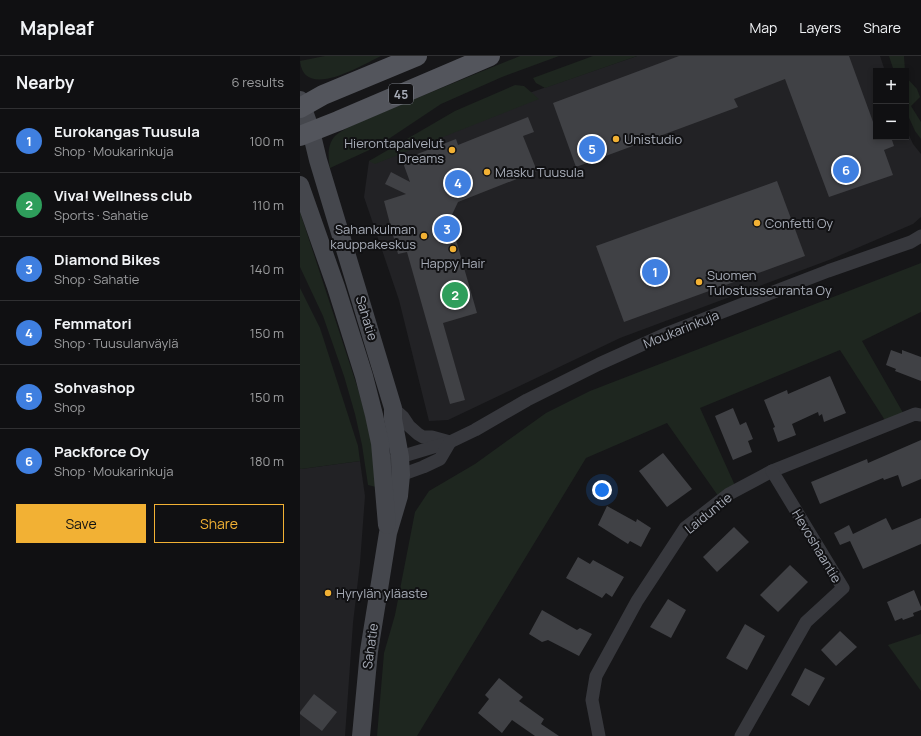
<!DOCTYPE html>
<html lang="en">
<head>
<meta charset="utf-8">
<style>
  :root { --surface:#101012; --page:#19191b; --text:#f1f3f6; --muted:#9c9d9f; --line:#303032; --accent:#f2b134 }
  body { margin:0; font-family:Manrope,sans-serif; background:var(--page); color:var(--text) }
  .controls { position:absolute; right:12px; top:12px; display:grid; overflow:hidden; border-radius:0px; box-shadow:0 2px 6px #0003 }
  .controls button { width:36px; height:36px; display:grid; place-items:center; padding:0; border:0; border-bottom:1px solid var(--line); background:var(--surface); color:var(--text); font:20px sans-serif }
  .you { position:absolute; left:302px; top:434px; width:14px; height:14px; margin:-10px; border:3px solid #fff; border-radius:50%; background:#1a73e8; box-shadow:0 0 0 6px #1a73e833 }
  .badge { display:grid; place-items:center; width:26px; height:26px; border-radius:50%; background:var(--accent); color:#fff; font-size:13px; font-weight:700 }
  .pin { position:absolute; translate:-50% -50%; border:2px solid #fff; box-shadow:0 1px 4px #0006 }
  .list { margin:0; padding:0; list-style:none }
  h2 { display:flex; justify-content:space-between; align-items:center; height:52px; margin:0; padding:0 16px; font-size:17px }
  h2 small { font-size:13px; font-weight:400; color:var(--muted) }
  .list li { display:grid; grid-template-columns:26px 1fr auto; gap:12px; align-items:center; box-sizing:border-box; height:64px; padding:0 16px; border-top:1px solid var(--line) }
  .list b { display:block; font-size:15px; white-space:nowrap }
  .list p { margin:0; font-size:13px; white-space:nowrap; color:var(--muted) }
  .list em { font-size:13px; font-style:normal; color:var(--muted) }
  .actions { display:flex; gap:8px; padding:12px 16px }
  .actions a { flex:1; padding:9px 0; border:1px solid var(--accent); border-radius:0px; text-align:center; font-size:14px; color:var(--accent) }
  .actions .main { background:var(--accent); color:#111 }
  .map { position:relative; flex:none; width:621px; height:680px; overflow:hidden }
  header { display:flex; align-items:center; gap:24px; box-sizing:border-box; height:56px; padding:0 20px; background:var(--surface); border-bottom:1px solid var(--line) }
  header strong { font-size:19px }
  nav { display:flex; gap:22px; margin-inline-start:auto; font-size:14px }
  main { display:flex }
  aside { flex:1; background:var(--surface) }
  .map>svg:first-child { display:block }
  .built { fill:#222225 }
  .green { fill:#1e261f }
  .building { fill:#404145 }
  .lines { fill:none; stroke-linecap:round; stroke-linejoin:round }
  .street { stroke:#37383d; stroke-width:13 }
  .secondary { stroke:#45474d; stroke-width:18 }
  .primary { stroke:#53555c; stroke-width:20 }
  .poi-dot { fill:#f2b134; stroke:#111113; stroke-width:1.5 }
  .labels { text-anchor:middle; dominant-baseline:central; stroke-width:4; stroke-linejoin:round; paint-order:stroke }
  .shield { fill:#111113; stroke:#7b7e86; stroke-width:1 }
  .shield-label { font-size:12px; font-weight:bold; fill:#a8adb8 }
  .poi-label { font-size:13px; fill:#a8adb8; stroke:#111113; text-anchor:start }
  .street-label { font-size:13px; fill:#a8adb8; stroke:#111113 }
</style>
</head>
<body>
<header>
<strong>Mapleaf</strong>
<nav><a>Map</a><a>Layers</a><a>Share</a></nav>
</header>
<main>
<aside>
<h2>Nearby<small>6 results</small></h2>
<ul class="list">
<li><span class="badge" style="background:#3f7fe0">1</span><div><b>Eurokangas Tuusula</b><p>Shop · Moukarinkuja</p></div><em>100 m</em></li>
<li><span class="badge" style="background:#2e9e5b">2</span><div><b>Viva! Wellness club</b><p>Sports · Sahatie</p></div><em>110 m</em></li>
<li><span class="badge" style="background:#3f7fe0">3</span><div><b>Diamond Bikes</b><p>Shop · Sahatie</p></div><em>140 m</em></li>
<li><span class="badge" style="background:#3f7fe0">4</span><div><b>Femmatori</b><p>Shop · Tuusulanväylä</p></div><em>150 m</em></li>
<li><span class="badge" style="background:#3f7fe0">5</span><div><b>Sohvashop</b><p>Shop</p></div><em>150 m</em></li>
<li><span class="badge" style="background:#3f7fe0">6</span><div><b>Packforce Oy</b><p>Shop · Moukarinkuja</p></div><em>180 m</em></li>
</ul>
<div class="actions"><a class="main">Save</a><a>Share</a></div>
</aside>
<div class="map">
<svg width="621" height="680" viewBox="0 0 621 680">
  <rect width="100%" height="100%" fill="#161618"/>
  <g class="built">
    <path d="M337,0H580L585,15H576V81H606V73L613,88L621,98V161L613,168L529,204L320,282L148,364L129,365L99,244L64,141L69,105L177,55Z"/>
    <path d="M60,405L65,440L60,507L53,567L45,680H0V412L1,413Z"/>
  </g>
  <g class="green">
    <path d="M25,0H81C62,9 4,45 0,5Z"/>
    <path d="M220,0H259L202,21L141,48L78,90L30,112C28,101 27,89 35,80C42,73 69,62 79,58C126,38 173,19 220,0Z"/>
    <path d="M293,0H337L245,32L236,27L233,22Z"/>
    <path d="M589,0H604L605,15H594Z"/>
    <path d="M606,21L617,33L620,41L611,50L621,66V83L615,75L606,55Z"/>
    <path d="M215,29L224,30L239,43L75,108L69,105L155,55Z"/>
    <path d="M0,156L58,333L73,388L76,431L68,429L62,389L55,358L44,320L23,260L0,211Z"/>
    <path d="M621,207V256L562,285L606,362L588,369L540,294L400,352L437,434L421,444L367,367L286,402L117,680H77L84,597L95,559L115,456L129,435L175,408L246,357L290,335Z"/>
    <path d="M0,232L20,272L58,390L60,405L1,413L0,412Z"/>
    <path d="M621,578V635L588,589Z"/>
  </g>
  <g class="building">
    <path d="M379,0H549L576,74V81H591L594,90L584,94L593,119L529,141L485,23L434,43L438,51L276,111L253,47Z"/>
    <path d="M228,61L234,76L223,80L237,115L158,146L150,163L177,257L143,267L165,344L150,348L107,196L98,198L84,145L106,138L85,128L91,116L110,126L102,104L156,83L158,89Z"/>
    <path d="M477,125L505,200L324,266L296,190Z"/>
    <path d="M591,294L602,298V294L621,301V325L595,315L596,313L586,309Z"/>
    <path d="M530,320L546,357L524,366L522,358L519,360L518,356L492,368L496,379L478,386L473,372L475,371L464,344L487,334L488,338Z"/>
    <path d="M433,352L440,369L446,366L453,383L448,385L452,396L433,404L415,360Z"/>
    <path d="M621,384V423L602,431L598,419L584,424L583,422L520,448L511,426L567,403L568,407Z"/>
    <path d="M363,397L392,433L367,451L339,415Z"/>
    <path d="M307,450L336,466L337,463L351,472L341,491L330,485L328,488L298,469Z"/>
    <path d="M586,462L592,474L621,462V488L563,513L550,485L540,489L534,477L549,469L553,478Z"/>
    <path d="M434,471L449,486L417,516L403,501Z"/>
    <path d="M278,501L290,508L293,504L324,521L312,541L306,537L302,542L266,522Z"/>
    <path d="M490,509L508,526L478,556L460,539Z"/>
    <path d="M614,534L621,551V554L613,557L614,560L603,564L602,562L595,565L587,546Z"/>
    <path d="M368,543L386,554L371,582L350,571Z"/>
    <path d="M242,554L277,574L280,572L292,578L279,600L248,584L242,586L229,578Z"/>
    <path d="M445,568L465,580L447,614L426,602Z"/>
    <path d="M540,575L557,591L536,610L521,594Z"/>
    <path d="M505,612L525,622L509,650L491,639Z"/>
    <path d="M199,622L223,641L219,645L244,663L241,668L259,680H235L212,664L202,677L178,657L189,643L185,639Z"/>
    <path d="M14,638L37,656L22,675L0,658V656Z"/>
  </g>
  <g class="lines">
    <g class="street">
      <path d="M93,352L103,361L109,370L118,378L123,381H132L150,386"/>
      <path d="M92,405L100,401L150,386L175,374L227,344L299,308L368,277L528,215L611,186L621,180"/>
      <path d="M82,410L101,419L123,411L140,403L150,386"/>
      <path d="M299,680L292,644L296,620L337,545L385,472L429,438L472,415L615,358L621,359"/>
      <path d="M441,680L506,566L543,532L472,415"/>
    </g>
    <g class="secondary">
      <path d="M0,44L11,75L18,104L93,352V363L100,401L101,419L99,440L88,477L69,595L61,680"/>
      <path d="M0,129L36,231L64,320L74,359L80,387L87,469"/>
    </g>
    <g class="primary">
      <path d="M0,52L23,39L117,0"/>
      <path d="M0,80L38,65L190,0"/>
    </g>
  </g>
  <g class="poi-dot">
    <circle cx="316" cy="83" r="4"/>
    <circle cx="152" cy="94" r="4"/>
    <circle cx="187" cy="116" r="4"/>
    <circle cx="457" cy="167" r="4"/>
    <circle cx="124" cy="180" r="4"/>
    <circle cx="153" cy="193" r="4"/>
    <circle cx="399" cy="226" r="4"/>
    <circle cx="28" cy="537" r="4"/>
  </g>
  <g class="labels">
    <rect class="shield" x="89" y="28" width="24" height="20" rx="3"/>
    <g class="shield-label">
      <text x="101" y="38">45</text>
    </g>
    <g class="poi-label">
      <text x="324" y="83">Unistudio</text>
      <text x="144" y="87" text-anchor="end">Hierontapalvelut<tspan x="144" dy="15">Dreams</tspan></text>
      <text x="195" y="116">Masku Tuusula</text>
      <text x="465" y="167">Confetti Oy</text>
      <text x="116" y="173" text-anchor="end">Sahankulman<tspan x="116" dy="15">kauppakeskus</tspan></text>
      <text x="153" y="207" text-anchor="middle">Happy Hair</text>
      <text x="407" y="219">Suomen<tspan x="407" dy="15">Tulostusseuranta Oy</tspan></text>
      <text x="36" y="537">Hyrylän yläaste</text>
    </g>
    <g class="street-label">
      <text transform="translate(67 262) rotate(73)">Sahatie</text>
      <text transform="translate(381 273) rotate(-22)">Moukarinkuja</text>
      <text transform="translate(408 457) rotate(-39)">Laiduntie</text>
      <text transform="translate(517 490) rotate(59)">Hevoshaantie</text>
      <text transform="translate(70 590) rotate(-82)">Sahatie</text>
    </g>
  </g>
</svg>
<div class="controls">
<button>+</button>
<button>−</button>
</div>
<div class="you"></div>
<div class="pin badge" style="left:355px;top:216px;background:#3f7fe0">1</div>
<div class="pin badge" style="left:155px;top:239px;background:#2e9e5b">2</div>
<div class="pin badge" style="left:147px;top:173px;background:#3f7fe0">3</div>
<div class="pin badge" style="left:158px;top:127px;background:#3f7fe0">4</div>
<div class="pin badge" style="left:292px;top:93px;background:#3f7fe0">5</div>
<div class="pin badge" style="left:546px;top:114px;background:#3f7fe0">6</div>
</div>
</main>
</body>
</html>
